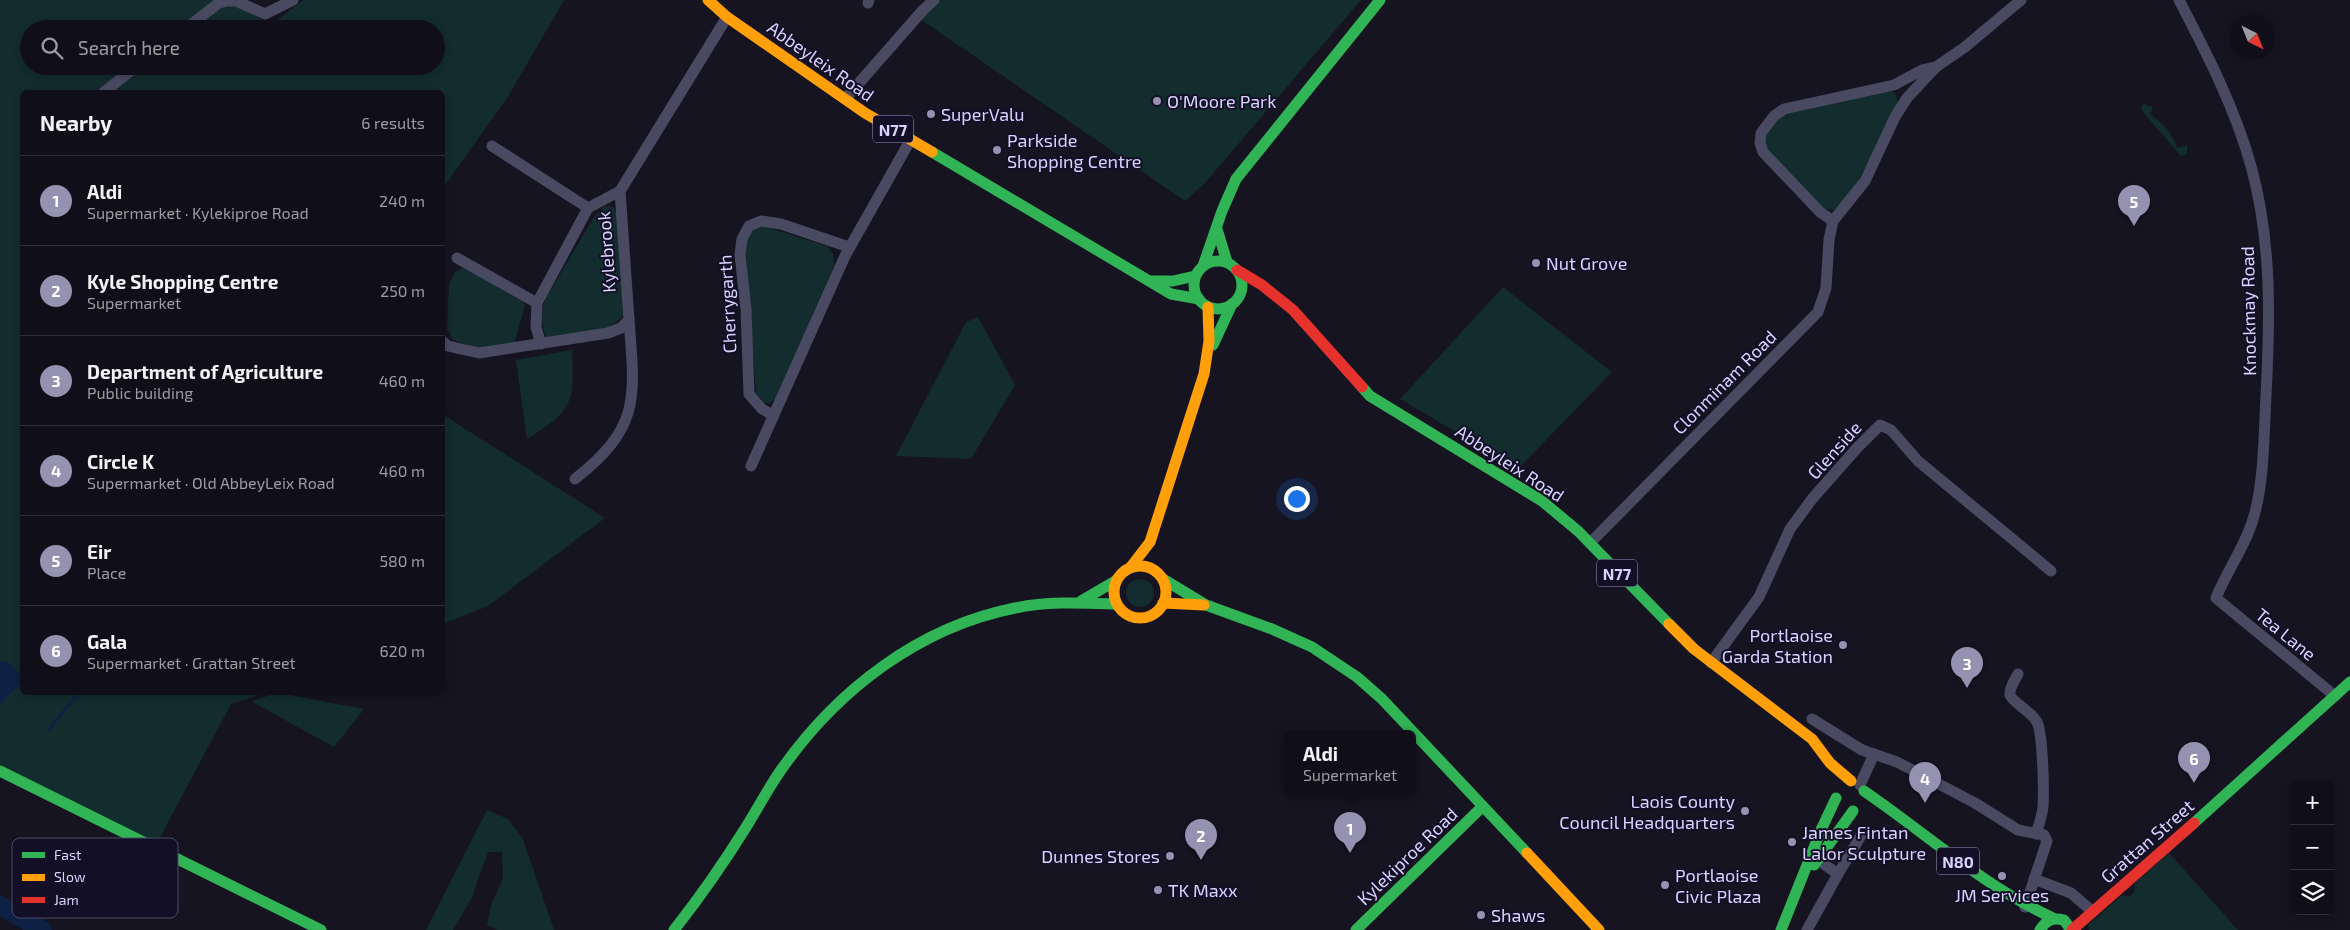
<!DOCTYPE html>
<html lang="en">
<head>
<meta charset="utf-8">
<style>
  :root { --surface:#100f19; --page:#191822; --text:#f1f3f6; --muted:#9c9ca2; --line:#302f38; --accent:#9591b1 }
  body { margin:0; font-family:"Exo 2",sans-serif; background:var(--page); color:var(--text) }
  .controls { position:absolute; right:15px; bottom:15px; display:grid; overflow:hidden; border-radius:8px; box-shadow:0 2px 8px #0003 }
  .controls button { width:45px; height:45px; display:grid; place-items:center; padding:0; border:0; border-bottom:1px solid var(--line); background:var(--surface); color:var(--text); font:25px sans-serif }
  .compass { position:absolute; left:2230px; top:15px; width:45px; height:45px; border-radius:50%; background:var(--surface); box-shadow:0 2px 8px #0003; rotate:137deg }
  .you { position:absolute; left:1296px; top:498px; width:18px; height:18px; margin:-12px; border:4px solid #fff; border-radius:50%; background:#1a73e8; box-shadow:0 0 0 8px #1a73e833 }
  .badge { display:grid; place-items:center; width:32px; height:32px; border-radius:50%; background:var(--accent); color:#fff; font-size:16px; font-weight:700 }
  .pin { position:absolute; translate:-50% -41px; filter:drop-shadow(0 1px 2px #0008) }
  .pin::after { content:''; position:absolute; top:26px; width:18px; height:15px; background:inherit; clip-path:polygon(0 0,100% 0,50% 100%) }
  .popup { position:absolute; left:1284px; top:730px; width:132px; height:65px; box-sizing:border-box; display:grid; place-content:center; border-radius:8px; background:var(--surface); filter:drop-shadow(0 1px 4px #0005); font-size:16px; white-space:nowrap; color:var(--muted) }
  .popup b { font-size:19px; color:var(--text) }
  .popup::after { content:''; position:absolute; left:50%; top:100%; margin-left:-10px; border:10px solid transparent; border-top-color:var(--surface) }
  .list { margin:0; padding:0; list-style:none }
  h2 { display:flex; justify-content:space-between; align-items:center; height:65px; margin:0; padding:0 20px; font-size:21px }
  h2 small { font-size:16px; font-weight:400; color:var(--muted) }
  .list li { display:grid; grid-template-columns:32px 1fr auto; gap:15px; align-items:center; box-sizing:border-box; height:90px; padding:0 20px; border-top:1px solid var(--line) }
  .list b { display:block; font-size:19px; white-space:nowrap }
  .list p { margin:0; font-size:16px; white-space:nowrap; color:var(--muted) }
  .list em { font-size:16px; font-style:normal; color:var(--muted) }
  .icon { flex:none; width:28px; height:28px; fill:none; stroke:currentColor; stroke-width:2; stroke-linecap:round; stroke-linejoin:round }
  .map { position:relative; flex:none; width:2350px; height:930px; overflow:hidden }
  .search { position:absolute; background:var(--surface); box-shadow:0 2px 8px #0003; left:20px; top:20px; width:425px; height:55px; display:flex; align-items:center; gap:12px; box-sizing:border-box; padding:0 18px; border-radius:28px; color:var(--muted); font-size:19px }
  .panel { position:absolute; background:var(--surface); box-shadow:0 2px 8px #0003; left:20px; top:90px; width:425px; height:605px; border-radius:8px }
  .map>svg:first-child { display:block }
  .green { fill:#132c2d; fill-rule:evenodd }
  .water { fill:#0d2144 }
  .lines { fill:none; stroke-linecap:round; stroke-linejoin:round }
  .stream { stroke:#0d2144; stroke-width:3 }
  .river { stroke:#0d2144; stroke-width:19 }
  .street { stroke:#4a4962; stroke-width:11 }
  .fast { stroke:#30b455; stroke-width:11 }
  .slow { stroke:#ff9f0a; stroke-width:11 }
  .jam { stroke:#e5322d; stroke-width:11 }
  .poi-dot { fill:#9591b1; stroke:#130f26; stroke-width:2 }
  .labels { text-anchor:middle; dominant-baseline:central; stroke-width:4; stroke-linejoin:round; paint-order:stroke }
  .shield { fill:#130f26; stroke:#9e99be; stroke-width:1 }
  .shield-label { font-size:16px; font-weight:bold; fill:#d9d4ff }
  .street-label { font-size:18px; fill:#d9d4ff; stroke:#130f26 }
  .poi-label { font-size:18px; fill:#d9d4ff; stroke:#130f26; text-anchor:start }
  .key { fill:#130f26; stroke:#4e4a67; stroke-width:1 }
  .key-label { font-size:14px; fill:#d9d4ff }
</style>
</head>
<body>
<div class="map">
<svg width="2350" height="930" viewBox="0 0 2350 930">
  <rect width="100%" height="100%" fill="#161421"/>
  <g class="green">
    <path d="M0,0H221L244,9L271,25L303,0H564L509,95L443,188L442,92H22V692L265,693L231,704L156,845L0,767ZM29,29H436V66H29Z"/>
    <path d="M940,0H1361L1205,183L1185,201L920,19Z"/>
    <path d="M1890,91L1895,93L1899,104L1855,186L1836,210L1824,209C1811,196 1766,159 1765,142C1764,130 1778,119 1787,113Z"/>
    <path d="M2143,104L2153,107L2150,114C2163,124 2172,131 2177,148L2187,145V154L2181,156L2142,111L2141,107Z"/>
    <path d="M604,206L613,207L617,214L623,315C609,336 570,336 547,340C541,325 540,312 546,298L594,217Z"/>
    <path d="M763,226L827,246L833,254L834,266L776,398L770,403H765L756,393L745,243L754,229Z"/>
    <path d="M462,268L473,272L523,302L525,306L514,344L480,349L453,340L447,329L449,284L455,272Z"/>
    <path d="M1503,287L1612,372L1518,469L1400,399Z"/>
    <path d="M978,317L1015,385L971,459L896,456L966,322Z"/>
    <path d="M572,350C574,404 574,409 527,439L516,360Z"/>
    <path d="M442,414L605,518L488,606L443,624Z"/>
    <circle cx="1140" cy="593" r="14"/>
    <path d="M278,693L364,709L334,747L251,701Z"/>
    <path d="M487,810L508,819L523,839L554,930H497L487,925L491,905L503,878L502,852H488L472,897L453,930H426Z"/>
    <path d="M2169,853L2238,930H2089L2088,925L2122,895L2129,897L2134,892L2135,883Z"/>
  </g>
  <path class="water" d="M5,661C14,668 21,670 21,683L0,705V662Z"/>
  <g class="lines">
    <path class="stream" d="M49,729L79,692"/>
    <path class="river" d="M0,905L42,930"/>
    <g class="street">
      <path d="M2179,0C2207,54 2235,108 2251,166C2272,242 2270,319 2266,396C2264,432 2264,482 2254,516C2246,546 2227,570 2216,598L2335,696"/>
      <path d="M868,3L869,0"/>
      <path d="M185,29L219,3L227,1H236L265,14L293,0"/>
      <path d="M104,92L137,66"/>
      <path d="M845,99L923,10L934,0"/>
      <path d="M492,146L588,208"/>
      <path d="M1833,221L1820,212L1763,152L1760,143L1761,133L1774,116L1784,109L1894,85L1922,70L1936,67"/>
      <path d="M457,258L537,303"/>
      <path d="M442,341L448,346L479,353L608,333L621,328L629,320L620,191L727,17"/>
      <path d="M541,344L536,327L537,303L588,208L620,191"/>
      <path d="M773,415L762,409L749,394L746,309L740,255L742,239L749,226L761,221L781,224L849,247"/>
      <path d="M751,466L845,256L911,139"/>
      <path d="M575,479C641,427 635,398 629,320"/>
      <path d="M1590,543L1818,312L1826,288L1829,240L1833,221L1865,181L1895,117L1907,98L1936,67L1965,47L2021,0"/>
      <path d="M1711,663L1759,597L1790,529L1812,499L1857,448L1880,425L1891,430L1918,461L2051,571"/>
      <path d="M2018,674C2015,680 2009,688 2010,695C2012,702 2032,712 2037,722C2043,734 2044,793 2043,807C2042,816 2039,825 2036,834"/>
      <path d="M1812,719L1862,750L1897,762L1975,803L2018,830L2044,835L2047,841L2025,907"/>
      <path d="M1860,785L1874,754"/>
      <path d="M1838,874L1862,834"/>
      <path d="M2034,879L2071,893L2093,912"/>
      <path d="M1807,930L1838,874L1818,860"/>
    </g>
    <g class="fast">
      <path d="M932,152L1171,294L1199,299"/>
      <path d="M1217,229L1227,262"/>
      <circle cx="1218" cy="285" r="24"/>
      <path d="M1203,266L1222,211L1236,179L1380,0"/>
      <path d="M1151,281H1173L1195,276"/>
      <path d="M1213,345L1232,304"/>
      <path d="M1362,387L1370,396L1542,501L1578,531L1669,624"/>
      <path d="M1163,579L1206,605L1272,629L1312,647L1357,677L1382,699L1527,853"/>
      <path d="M1081,601L1117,580"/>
      <path d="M0,771L321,930"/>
      <path d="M1864,791C1927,834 1983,886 2053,918"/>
      <path d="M2194,823L2350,682"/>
      <path d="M1814,865L1853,811"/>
      <path d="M674,930C701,896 725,861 748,824C759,806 769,787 781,770C837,690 919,627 1015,608C1049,601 1083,603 1117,604"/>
      <path d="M1356,930L1482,807"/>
      <path d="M1781,930L1821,830L1836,798"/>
      <path d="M2040,930C2046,920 2053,917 2064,920L2071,930"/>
    </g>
    <g class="slow">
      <path d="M708,0L727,17L865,113L932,152"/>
      <circle cx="1140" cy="592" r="26"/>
      <path d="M1130,568L1150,542L1204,374L1209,341L1208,307"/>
      <path d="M1163,603L1204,605"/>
      <path d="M1669,624L1694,649L1812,739L1830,763L1851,781"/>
      <path d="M1527,853L1599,930"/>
    </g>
    <g class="jam">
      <path d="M1237,270L1262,285L1293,310L1362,387"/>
      <path d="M2072,930L2194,823"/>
    </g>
  </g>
  <g class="poi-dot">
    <circle cx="1157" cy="101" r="5"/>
    <circle cx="931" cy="114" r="5"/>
    <circle cx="997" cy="150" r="5"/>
    <circle cx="1536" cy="263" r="5"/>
    <circle cx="1843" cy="645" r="5"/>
    <circle cx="1745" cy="811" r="5"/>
    <circle cx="1792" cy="842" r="5"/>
    <circle cx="1170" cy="856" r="5"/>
    <circle cx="2002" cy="876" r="5"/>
    <circle cx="1665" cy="885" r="5"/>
    <circle cx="1158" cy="890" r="5"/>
    <circle cx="1481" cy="915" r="5"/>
  </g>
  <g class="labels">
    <g class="shield">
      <rect x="873" y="115.5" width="40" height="27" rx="4"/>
      <rect x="1597" y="559.5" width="40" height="27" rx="4"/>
      <rect x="1937" y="847.5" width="42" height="27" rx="4"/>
    </g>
    <g class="shield-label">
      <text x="893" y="129">N77</text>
      <text x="1617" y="573">N77</text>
      <text x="1958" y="861">N80</text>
    </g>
    <g class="street-label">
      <text transform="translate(821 61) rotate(35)">Abbeyleix Road</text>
      <text transform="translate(606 252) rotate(-94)">Kylebrook</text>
      <text transform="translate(727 304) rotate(-93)">Cherrygarth</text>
      <text transform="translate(2248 311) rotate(-91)">Knockmay Road</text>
      <text transform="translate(1724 382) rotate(-45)">Clonminam Road</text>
      <text transform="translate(1834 450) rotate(-48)">Glenside</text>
      <text transform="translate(1510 463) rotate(33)">Abbeyleix Road</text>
      <text transform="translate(2286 634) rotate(39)">Tea Lane</text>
      <text transform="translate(2147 841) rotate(-41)">Grattan Street</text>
      <text transform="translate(1407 856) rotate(-44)">Kylekiproe Road</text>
    </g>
    <g class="poi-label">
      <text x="1167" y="101">O'Moore Park</text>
      <text x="941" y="114">SuperValu</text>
      <text x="1007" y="140">Parkside<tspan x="1007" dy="21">Shopping Centre</tspan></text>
      <text x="1546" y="263">Nut Grove</text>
      <text x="1833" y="635" text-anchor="end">Portlaoise<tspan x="1833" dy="21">Garda Station</tspan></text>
      <text x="1735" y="801" text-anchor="end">Laois County<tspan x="1735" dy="21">Council Headquarters</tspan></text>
      <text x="1802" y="832">James Fintan<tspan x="1802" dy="21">Lalor Sculpture</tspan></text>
      <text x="1160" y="856" text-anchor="end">Dunnes Stores</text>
      <text x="1675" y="875">Portlaoise<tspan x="1675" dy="21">Civic Plaza</tspan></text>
      <text x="1168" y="890">TK Maxx</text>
      <text x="2002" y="895" text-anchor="middle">JM Services</text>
      <text x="1491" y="915">Shaws</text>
    </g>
  </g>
  <rect x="12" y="838" width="166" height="80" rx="8" class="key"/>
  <rect x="22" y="852" width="23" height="6" fill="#30b455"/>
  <rect x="22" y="874" width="23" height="7" fill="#ff9f0a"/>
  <rect x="22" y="897" width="23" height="6" fill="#e5322d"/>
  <g class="key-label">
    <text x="54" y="860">Fast</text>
    <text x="54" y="882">Slow</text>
    <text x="54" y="905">Jam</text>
  </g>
</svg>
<div class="controls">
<button>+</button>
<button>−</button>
<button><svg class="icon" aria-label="layers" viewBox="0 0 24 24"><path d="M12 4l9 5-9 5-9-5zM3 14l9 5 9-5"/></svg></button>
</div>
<svg class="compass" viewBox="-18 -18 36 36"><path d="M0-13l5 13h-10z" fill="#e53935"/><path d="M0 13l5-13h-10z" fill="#9c9ca2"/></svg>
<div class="you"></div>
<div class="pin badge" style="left:1350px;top:853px">1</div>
<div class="popup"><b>Aldi</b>Supermarket</div>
<div class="pin badge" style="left:1201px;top:860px">2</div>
<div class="pin badge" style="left:1967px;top:688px">3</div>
<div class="pin badge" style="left:1925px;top:803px">4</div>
<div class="pin badge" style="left:2134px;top:226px">5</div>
<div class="pin badge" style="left:2194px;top:783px">6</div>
<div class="search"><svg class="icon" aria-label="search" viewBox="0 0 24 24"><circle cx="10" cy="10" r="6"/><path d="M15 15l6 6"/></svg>Search here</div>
<section class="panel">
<h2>Nearby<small>6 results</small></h2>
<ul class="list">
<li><span class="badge">1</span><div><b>Aldi</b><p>Supermarket · Kylekiproe Road</p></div><em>240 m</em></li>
<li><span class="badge">2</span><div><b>Kyle Shopping Centre</b><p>Supermarket</p></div><em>250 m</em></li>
<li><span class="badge">3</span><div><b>Department of Agriculture</b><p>Public building</p></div><em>460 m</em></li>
<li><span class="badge">4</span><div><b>Circle K</b><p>Supermarket · Old AbbeyLeix Road</p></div><em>460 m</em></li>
<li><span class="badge">5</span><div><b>Eir</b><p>Place</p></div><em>580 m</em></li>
<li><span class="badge">6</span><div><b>Gala</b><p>Supermarket · Grattan Street</p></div><em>620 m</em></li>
</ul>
</section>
</div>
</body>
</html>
